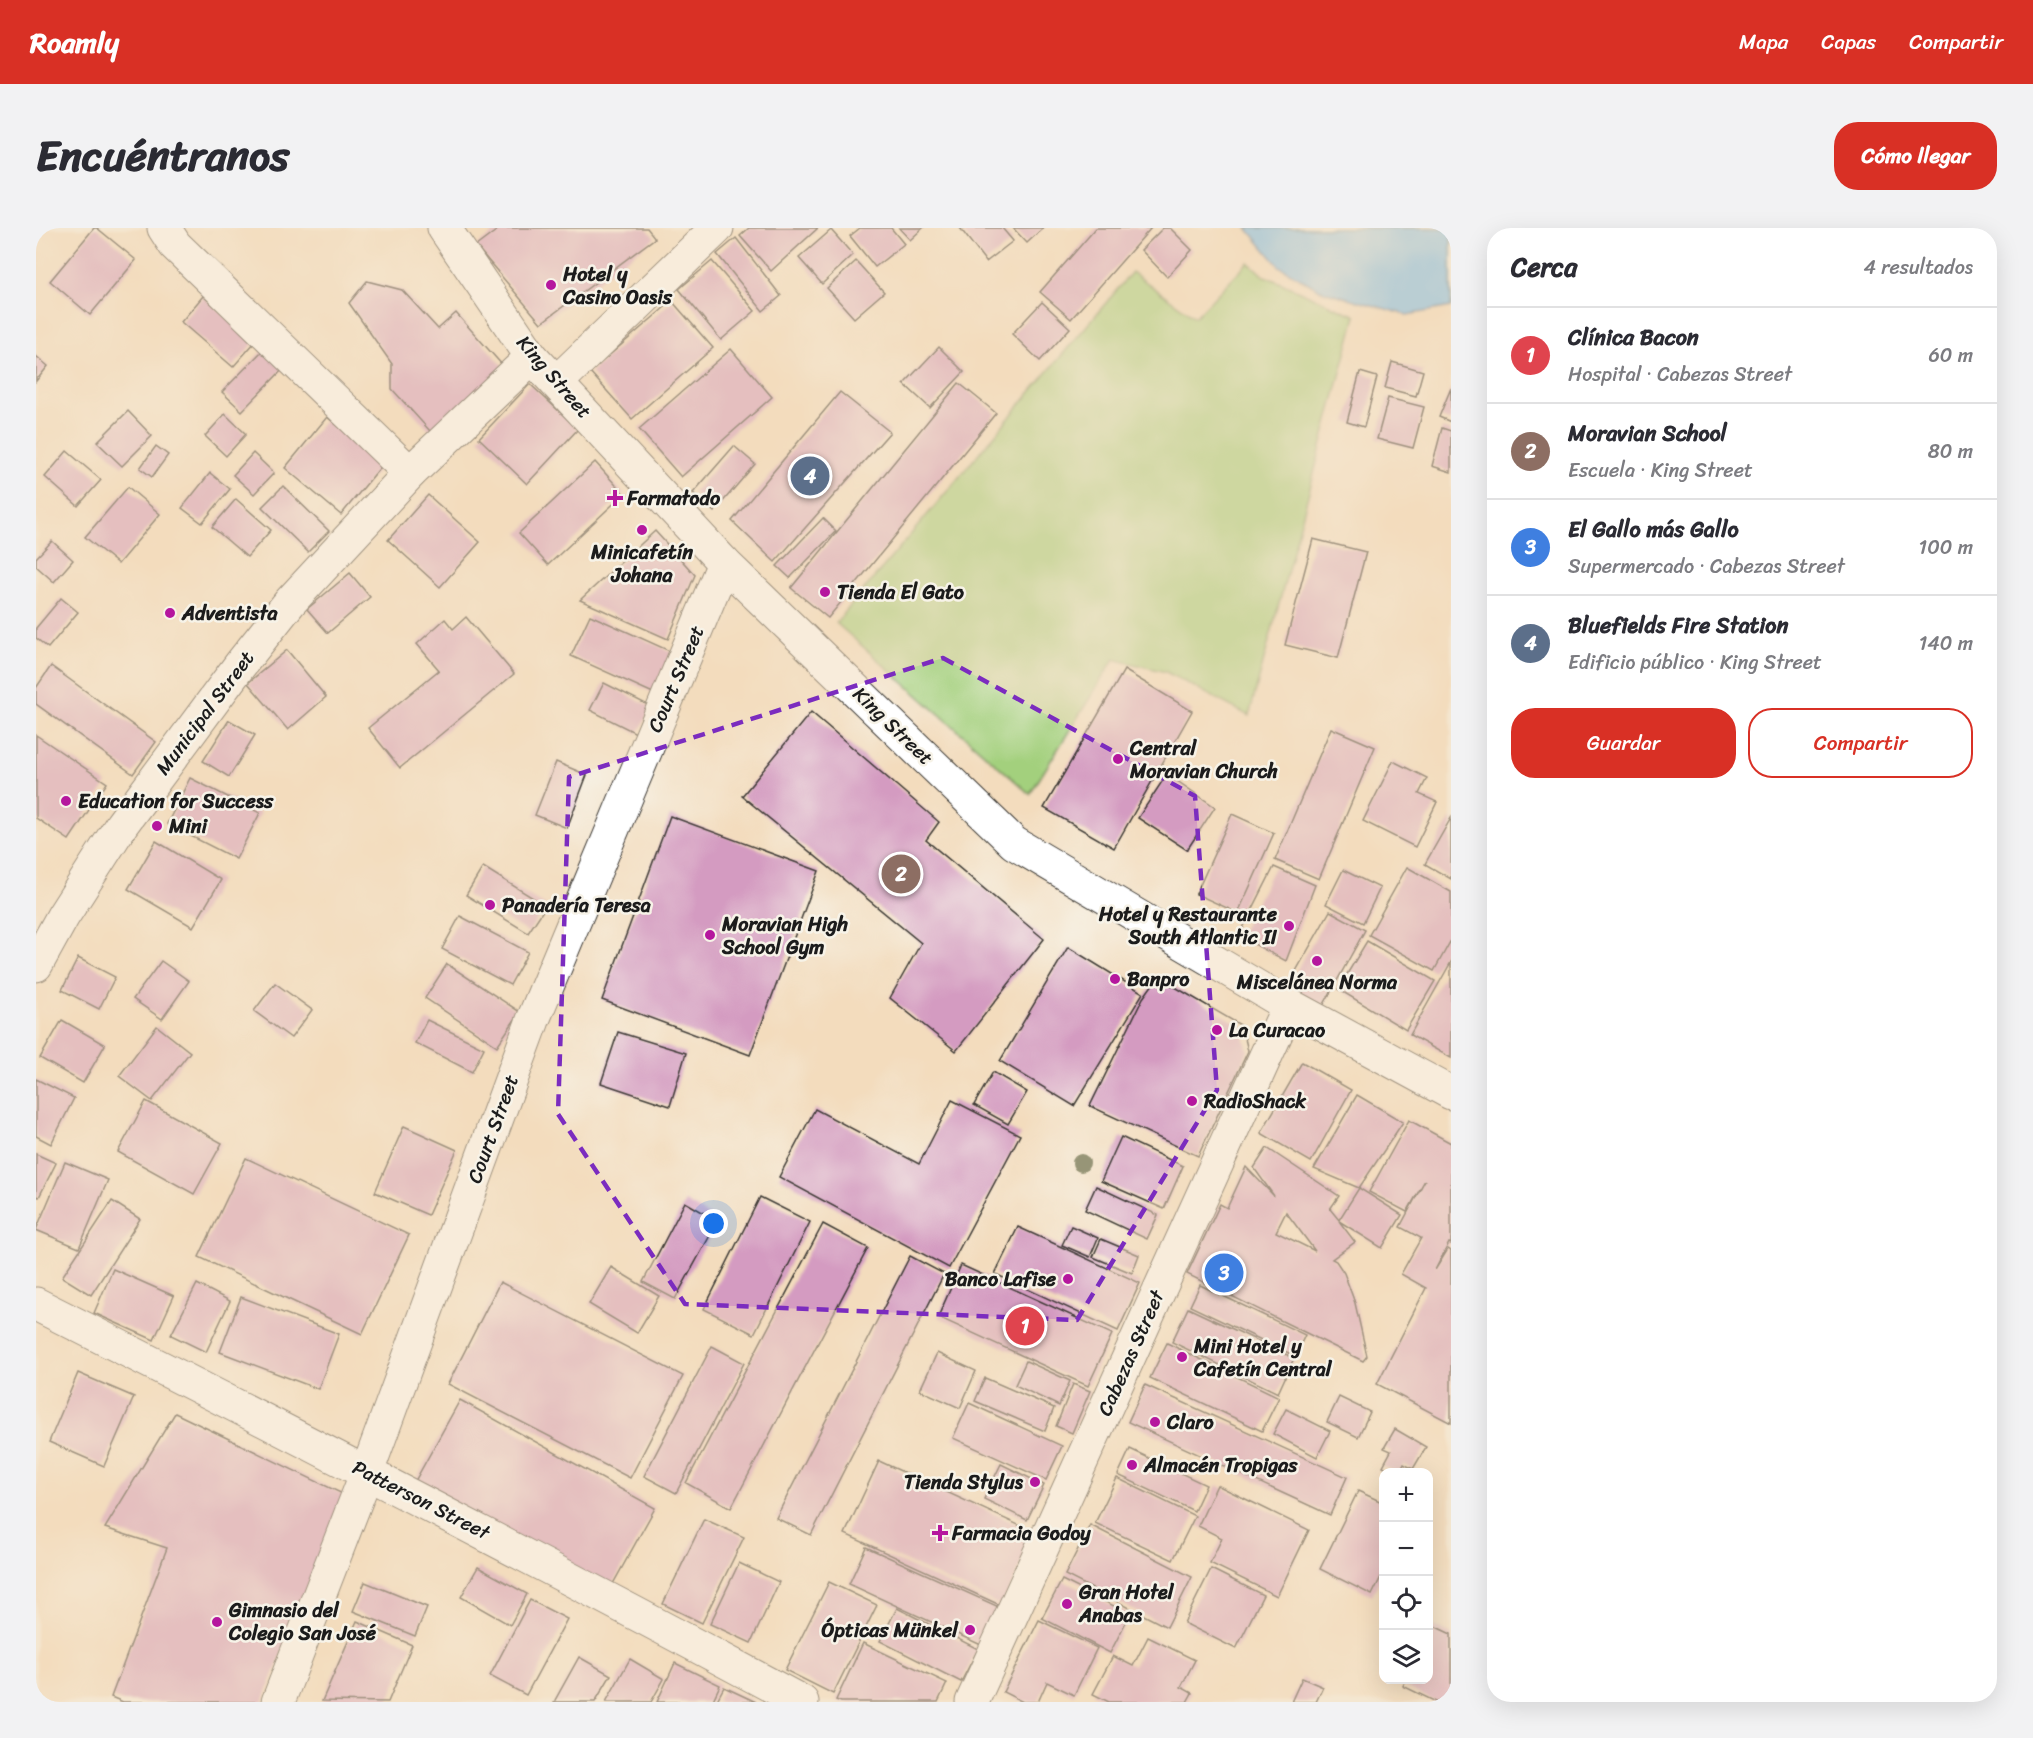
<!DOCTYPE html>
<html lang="es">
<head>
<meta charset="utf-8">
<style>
  :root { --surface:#fff; --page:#f2f2f3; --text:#2b2b33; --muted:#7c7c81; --line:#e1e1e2; --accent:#d93025 }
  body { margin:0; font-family:Sriracha,sans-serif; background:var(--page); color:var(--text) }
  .controls { position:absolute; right:18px; bottom:18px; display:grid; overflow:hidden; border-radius:12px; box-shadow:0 6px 24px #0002 }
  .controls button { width:54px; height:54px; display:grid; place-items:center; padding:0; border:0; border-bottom:2px solid var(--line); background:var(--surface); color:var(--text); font:30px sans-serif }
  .you { position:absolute; left:678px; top:996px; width:21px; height:21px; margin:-15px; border:4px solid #fff; border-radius:50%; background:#1a73e8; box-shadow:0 0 0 9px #1a73e833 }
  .badge { display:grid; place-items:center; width:39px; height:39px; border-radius:50%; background:var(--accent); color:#fff; font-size:20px; font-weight:700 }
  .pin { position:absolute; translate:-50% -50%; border:3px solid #fff; box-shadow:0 2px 6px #0006 }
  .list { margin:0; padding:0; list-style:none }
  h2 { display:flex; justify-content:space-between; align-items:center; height:78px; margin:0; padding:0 24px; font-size:26px }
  h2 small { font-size:20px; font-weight:400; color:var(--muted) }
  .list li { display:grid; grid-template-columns:39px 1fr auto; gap:18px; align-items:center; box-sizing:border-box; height:96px; padding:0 24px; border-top:2px solid var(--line) }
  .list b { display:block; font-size:22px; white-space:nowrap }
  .list p { margin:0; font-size:20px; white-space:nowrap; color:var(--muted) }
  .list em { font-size:20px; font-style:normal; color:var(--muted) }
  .actions { display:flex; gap:12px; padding:18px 24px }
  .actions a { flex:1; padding:14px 0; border:2px solid var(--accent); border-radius:24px; text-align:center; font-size:21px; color:var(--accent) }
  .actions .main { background:var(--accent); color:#fff }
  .icon { flex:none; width:33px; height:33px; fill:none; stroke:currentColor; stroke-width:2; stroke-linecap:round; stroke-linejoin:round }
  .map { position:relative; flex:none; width:1415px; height:1474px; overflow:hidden; border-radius:24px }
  header { display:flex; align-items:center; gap:36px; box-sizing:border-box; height:84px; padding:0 30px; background:var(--accent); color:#fff }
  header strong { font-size:28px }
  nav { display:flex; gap:33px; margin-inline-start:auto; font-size:21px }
  .intro { display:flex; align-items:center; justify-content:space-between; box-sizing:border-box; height:144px; padding:0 36px }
  h1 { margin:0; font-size:42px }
  .button { padding:15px 27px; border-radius:24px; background:var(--accent); color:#fff; font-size:21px; font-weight:700 }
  main { display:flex; gap:36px; padding:0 36px }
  aside { flex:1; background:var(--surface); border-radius:24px; box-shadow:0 6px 24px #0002 }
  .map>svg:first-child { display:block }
  .green { fill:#a3d07d; stroke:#60764c; stroke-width:1.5 }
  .water { fill:#76bced; stroke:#496c84; stroke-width:1.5 }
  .building { fill:#d49bc1; fill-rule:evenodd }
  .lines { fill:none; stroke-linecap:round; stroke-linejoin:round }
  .minor-casing { stroke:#3c3934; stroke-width:35 }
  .minor { stroke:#fff; stroke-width:33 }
  .tree { fill:#979577 }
  .marked { fill:none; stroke:#7b2cbf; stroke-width:4.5; stroke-dasharray:12 8; stroke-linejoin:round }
  .poi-dot { fill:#b5179e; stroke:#f7f3e8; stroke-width:2 }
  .labels { text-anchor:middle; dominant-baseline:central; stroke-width:5; stroke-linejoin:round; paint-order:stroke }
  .poi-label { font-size:20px; font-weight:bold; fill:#1c1c1c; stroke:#f7f3e8; text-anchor:start }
  .street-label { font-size:20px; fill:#1c1c1c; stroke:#f7f3e8 }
</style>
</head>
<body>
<header>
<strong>Roamly</strong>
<nav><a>Mapa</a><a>Capas</a><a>Compartir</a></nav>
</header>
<div class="intro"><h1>Encuéntranos</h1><a class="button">Cómo llegar</a></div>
<main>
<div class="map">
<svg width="1415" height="1474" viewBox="0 0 1415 1474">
  <rect width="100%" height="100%" fill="#f7f3e8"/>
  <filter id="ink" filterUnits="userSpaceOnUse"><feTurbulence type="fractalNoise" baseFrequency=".0167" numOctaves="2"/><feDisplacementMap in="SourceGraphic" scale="12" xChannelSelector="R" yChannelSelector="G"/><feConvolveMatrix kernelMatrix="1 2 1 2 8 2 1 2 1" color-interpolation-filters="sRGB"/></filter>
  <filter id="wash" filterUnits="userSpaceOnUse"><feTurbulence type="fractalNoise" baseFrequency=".008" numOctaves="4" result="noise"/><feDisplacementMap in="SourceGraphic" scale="24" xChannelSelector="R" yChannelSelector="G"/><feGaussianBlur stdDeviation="1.35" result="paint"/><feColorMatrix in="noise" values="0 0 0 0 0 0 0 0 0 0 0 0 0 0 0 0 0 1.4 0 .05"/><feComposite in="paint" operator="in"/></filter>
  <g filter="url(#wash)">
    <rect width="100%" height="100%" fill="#f3dcbd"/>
    <path class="green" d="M1212,34L1227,47L1320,88L1213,488L1130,444L1078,431L994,566L800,395L1096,44L1159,89Z"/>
    <path class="water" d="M1211,0H1415V79L1371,87L1284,62L1243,38Z"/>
    <g id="blocks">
      <g class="building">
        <path d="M58,0H61L100,32L54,87L14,53Z"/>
        <path d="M464,0H611L619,10L505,95L440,18Z"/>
        <path d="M713,0H782L735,43L704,8Z"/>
        <path d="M824,0H855L868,16L839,39L814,8Z"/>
        <path d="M863,0H887L874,12Z"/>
        <path d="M924,0H966L977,13L950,34Z"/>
        <path d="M977,0H1007L991,15Z"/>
        <path d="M1060,0H1115L1035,91L1004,64Z"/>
        <path d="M1127,0H1134L1156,22L1131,49L1105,22Z"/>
        <path d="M795,2L817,27L786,56L763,30Z"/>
        <path d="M700,10L745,68L727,83L681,26Z"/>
        <path d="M676,33L719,83L685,112L643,61Z"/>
        <path d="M820,33L848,64L818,90L791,60Z"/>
        <path d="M331,53L366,62L402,101L420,85L476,148L403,213L356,161V136L313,75Z"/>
        <path d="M167,68L219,114L197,139L145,94Z"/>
        <path d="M636,73L677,120L596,191L554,144Z"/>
        <path d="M1006,74L1034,100L1004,133L976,106Z"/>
        <path d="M903,119L928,144L894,180L868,156Z"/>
        <path d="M229,120L248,140L206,183L186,164Z"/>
        <path d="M695,121L736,169L645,249L603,201Z"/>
        <path d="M0,128L12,138L0,153Z"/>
        <path d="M1356,134L1387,143L1380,168L1349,160Z"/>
        <path d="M1324,144L1341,149L1328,199L1311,194Z"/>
        <path d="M923,155L960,185L792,390L755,360Z"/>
        <path d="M494,156L542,201L491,256L443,210Z"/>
        <path d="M1415,160V194L1403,189Z"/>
        <path d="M804,164L854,204L739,334L696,293Z"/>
        <path d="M1352,170L1388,179L1377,220L1341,211Z"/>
        <path d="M92,183L116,208L86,238L61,214Z"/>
        <path d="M189,186L210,206L190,228L169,208Z"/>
        <path d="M291,189L347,236L305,287L249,240Z"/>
        <path d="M1406,200L1415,203V244L1396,238Z"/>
        <path d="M120,218L132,227L116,249L104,240Z"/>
        <path d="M698,218L719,236L678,284L657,265Z"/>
        <path d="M31,223L65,252L42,278L9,249Z"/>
        <path d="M217,225L238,245L218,266L197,247Z"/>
        <path d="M559,234L588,266L512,337L483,305Z"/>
        <path d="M174,245L194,261L166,295L146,280Z"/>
        <path d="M247,258L293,303L272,324L226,279Z"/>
        <path d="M92,259L124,286L82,336L49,309Z"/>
        <path d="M392,267L444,314L404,359L352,312Z"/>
        <path d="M200,271L235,302L211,329L176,299Z"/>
        <path d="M787,290L800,303L754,350L741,338Z"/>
        <path d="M619,303L659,347L632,411L544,372Z"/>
        <path d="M1277,311L1330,324L1302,430L1249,417Z"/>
        <path d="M16,313L37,332L18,354L0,338V330Z"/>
        <path d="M314,345L334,369L292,405L271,381Z"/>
        <path d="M25,370L42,384L12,420L0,410V400Z"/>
        <path d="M554,387L636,424L617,465L535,428Z"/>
        <path d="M430,389L478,446L364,540L332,500L403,442L381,416L409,391L417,401Z"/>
        <path d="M251,422L290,469L252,502L212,455Z"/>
        <path d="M15,438L120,514L97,546L0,476V460Z"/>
        <path d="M1088,442L1156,483L1078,620L1008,580Z"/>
        <path d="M568,455L616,479L602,506L554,482Z"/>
        <path d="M775,484L903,594L890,612L1008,711L920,823L854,770L885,715L706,568Z"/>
        <path d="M193,492L219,507L193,549L167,533Z"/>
        <path d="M1295,500L1339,519L1283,651L1239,632Z"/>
        <path d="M0,507L71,555L33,612L0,590Z"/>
        <path d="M1357,533L1391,550L1383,566L1401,574L1379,619L1327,593Z"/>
        <path d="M520,534L551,547L531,600L499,587Z"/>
        <path d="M1131,546L1179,579L1151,622L1102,590Z"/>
        <path d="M154,550L224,585L200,631L131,596Z"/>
        <path d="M1196,586L1238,605L1202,685L1160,666Z"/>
        <path d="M634,588L783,643L714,827L566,772Z"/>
        <path d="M1415,590V651L1389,636Z"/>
        <path d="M120,613L185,652L157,699L92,661Z"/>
        <path d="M447,639L510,678L492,705L430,667Z"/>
        <path d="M1238,639L1279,657L1250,733L1203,708Z"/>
        <path d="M1371,639L1415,664V712L1398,743L1333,707Z"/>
        <path d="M1307,642L1344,660L1327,695L1290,676Z"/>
        <path d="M1294,683L1329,702L1287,778L1251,759Z"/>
        <path d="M424,688L492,724L474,757L406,721Z"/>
        <path d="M1331,713L1399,753L1370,802L1302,761Z"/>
        <path d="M1032,719L1107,765L1038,878L964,833Z"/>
        <path d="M42,730L79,749L63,781L26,762Z"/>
        <path d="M125,733L153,753L126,791L97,771Z"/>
        <path d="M1415,734V830L1374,807Z"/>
        <path d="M411,736L484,784L461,818L389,770Z"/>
        <path d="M1122,749L1206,798L1212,823L1162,928L1054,878L1107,770Z"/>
        <path d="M239,755L276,782L255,810L218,783Z"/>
        <path d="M26,792L69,817L47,855L4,830Z"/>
        <path d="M391,792L448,820L436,844L379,815Z"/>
        <path d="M121,798L154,824L116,873L83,848Z"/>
        <path d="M582,804L650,825L634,878L565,855Z"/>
        <path d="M1266,834L1315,862L1275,934L1225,905Z"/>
        <path d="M957,844L991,864L972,896L938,877Z"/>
        <path d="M0,851L38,870L15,916L0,908Z"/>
        <path d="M1321,867L1367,894L1323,960L1278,941Z"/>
        <path d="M916,872L984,907L913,1040L743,949L779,881L883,936Z"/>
        <path d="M110,873L186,915L158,966L82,924Z"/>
        <path d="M1373,892L1415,915V1016L1413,1015L1399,1042L1412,1021L1415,1023V1195L1341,1156L1390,1060L1365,1046L1385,1010L1364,999L1389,952L1371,984L1333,964Z"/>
        <path d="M368,898L421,922L392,987L339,964Z"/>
        <path d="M1085,909L1147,938L1128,981L1065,953Z"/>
        <path d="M1231,920L1303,968L1294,981L1303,992L1323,960L1366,987L1346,1020L1303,993L1319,1014L1296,1031L1300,1033L1308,1045L1319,1075L1331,1128L1327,1133L1151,1046L1184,976L1191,980L1210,939L1238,968L1218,940ZM1250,984L1279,1023L1240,1004Z"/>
        <path d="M0,926L20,935L3,969L0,968Z"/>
        <path d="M210,930L373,1007L326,1106L163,1029Z"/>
        <path d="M29,934L72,952L43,1020L0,1002Z"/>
        <path d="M1060,958L1122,987L1111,1011L1049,982Z"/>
        <path d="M724,969L774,994L718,1106L668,1081Z"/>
        <path d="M76,973L104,991L55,1067L26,1049Z"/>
        <path d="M649,974L682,993L639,1071L607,1054Z"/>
        <path d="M787,996L832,1020L695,1280L650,1255Z"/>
        <path d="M1035,998L1062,1010L1054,1029L1026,1017Z"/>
        <path d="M982,999L1104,1055L1082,1103L959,1046Z"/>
        <path d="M1065,1011L1103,1027L1096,1045L1057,1029Z"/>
        <path d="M874,1028L908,1046L775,1307L740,1290Z"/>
        <path d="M925,1037L1076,1106L1052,1158L902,1089Z"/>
        <path d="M575,1039L623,1068L601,1105L553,1076Z"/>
        <path d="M77,1041L138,1068L118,1112L58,1085Z"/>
        <path d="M464,1054L647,1148L594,1250L412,1156Z"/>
        <path d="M161,1056L194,1073L170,1124L135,1107Z"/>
        <path d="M1164,1057L1269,1107L1259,1128L1154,1078Z"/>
        <path d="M205,1069L303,1106L282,1161L184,1124Z"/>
        <path d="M1152,1080L1258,1130L1242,1165L1136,1114Z"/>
        <path d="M1131,1115L1243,1169L1226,1203L1114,1150Z"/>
        <path d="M676,1118L708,1135L640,1265L608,1248Z"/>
        <path d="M901,1125L940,1143L924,1180L884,1162Z"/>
        <path d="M990,1133L1034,1153L1023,1178L979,1157Z"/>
        <path d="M42,1145L98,1169L68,1238L13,1214Z"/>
        <path d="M949,1150L1018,1180L1009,1203L939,1173Z"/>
        <path d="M1037,1156L1054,1163L1036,1205L1020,1198Z"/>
        <path d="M1109,1157L1311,1249L1294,1287L1092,1194Z"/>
        <path d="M1303,1169L1334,1184L1322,1209L1291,1194Z"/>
        <path d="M424,1172L619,1280L573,1363L378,1255Z"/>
        <path d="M933,1175L1026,1218L1010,1252L917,1210Z"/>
        <path d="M1250,1181L1294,1203L1281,1229L1237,1206Z"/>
        <path d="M139,1185L309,1267L227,1474H87L75,1469L131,1320L69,1300Z"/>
        <path d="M1359,1201L1390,1219L1377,1241L1368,1236L1364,1244H1358L1347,1238L1355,1223L1348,1220Z"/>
        <path d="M1094,1221L1170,1257L1158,1283L1082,1247Z"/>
        <path d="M843,1233L1000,1305L966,1378L809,1306Z"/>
        <path d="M965,1236L1008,1257L991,1292L948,1271Z"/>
        <path d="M1081,1250L1159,1288L1137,1332L1059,1295Z"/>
        <path d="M1181,1257L1273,1302L1241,1368L1174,1335L1186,1310L1162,1298Z"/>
        <path d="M1322,1263L1348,1275V1343L1336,1367L1284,1341Z"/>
        <path d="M668,1291L708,1309L666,1395L627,1376Z"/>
        <path d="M1054,1297L1156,1349L1131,1399L1029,1347Z"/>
        <path d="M830,1319L963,1379L945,1417L813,1356Z"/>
        <path d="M703,1335L743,1354L715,1415L674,1396Z"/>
        <path d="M442,1339L491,1366L474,1397L425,1369Z"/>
        <path d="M1175,1341L1227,1367L1200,1421L1148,1395Z"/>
        <path d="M1026,1352L1094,1386L1074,1425L1006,1390Z"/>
        <path d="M329,1354L391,1379L379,1408L317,1383Z"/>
        <path d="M793,1354L841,1377L797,1466L749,1442Z"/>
        <path d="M494,1372L531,1391L490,1467L454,1448Z"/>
        <path d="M861,1380L942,1421L925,1454L844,1413Z"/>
        <path d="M1003,1392L1061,1420L1038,1467L1011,1454L1002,1474H987L967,1464Z"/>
        <path d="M321,1393L376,1417L352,1474L286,1473Z"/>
        <path d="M1396,1397L1415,1406V1474H1400L1367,1458L1370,1452H1392V1404Z"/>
        <path d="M1112,1409L1159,1432L1145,1459L1156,1465L1151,1474H1073L1057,1466L1077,1428L1097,1438Z"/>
        <path d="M827,1415L911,1455L902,1474H805L800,1472Z"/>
        <path d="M543,1429L575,1447L559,1474H518Z"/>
        <path d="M594,1431L628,1451L615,1474H570Z"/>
        <path d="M639,1435L684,1457L676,1474H621Z"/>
        <path d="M1266,1450L1287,1459L1280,1474H1255Z"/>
        <path d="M688,1459L720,1474H680Z"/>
      </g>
    </g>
  </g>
  <g filter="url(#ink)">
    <use href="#blocks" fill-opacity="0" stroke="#3c3934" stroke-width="1.5"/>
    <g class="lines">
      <defs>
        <g id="minor">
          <path d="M128,0L139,17L374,245"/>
          <path d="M408,0L496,129L688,335L978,615L1240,770L1415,865"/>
          <path d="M521,154L681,0"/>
          <path d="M0,737L27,688L86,596L204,437L254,374L374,245L496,129"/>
          <path d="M0,1076C257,1206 512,1338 766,1474"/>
          <path d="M242,1474L331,1244L497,792L688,335"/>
          <path d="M936,1474L1253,777"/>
        </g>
      </defs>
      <use href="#minor" class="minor-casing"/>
      <use href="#minor" class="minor"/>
    </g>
    <circle class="tree" cx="1045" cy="935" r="9"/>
  </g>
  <path d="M0 0H1415V1474H0ZM907,430L1159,568L1181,862L1041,1092L649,1076L522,886L533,549Z" fill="#f3dcbd" fill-opacity=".55" fill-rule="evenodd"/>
  <path class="marked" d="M907,430L1159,568L1181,862L1041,1092L649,1076L522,886L533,549Z"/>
  <g class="poi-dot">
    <circle cx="515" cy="57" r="6"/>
    <path d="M576 261h6v6h6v6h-6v6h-6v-6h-6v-6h6z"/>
    <circle cx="606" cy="302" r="6"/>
    <circle cx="789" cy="364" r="6"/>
    <circle cx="134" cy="385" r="6"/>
    <circle cx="1082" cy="531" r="6"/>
    <circle cx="30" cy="573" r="6"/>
    <circle cx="121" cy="598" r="6"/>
    <circle cx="454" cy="677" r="6"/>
    <circle cx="1253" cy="698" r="6"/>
    <circle cx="674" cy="707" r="6"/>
    <circle cx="1281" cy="733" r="6"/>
    <circle cx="1079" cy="751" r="6"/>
    <circle cx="1181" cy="802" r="6"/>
    <circle cx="1156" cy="873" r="6"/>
    <circle cx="1032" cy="1051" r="6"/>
    <circle cx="1146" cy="1129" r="6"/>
    <circle cx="1119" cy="1194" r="6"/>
    <circle cx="1096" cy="1237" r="6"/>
    <circle cx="999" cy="1254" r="6"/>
    <path d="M901 1296h6v6h6v6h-6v6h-6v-6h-6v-6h6z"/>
    <circle cx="1031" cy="1376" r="6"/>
    <circle cx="181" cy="1394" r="6"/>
    <circle cx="934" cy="1402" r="6"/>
  </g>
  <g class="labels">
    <g class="poi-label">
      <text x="527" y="46">Hotel y<tspan x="527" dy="23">Casino Oasis</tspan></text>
      <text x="591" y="270">Farmatodo</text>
      <text x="606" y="324" text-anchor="middle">Minicafetín<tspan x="606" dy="23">Johana</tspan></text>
      <text x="801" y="364">Tienda El Gato</text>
      <text x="146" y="385">Adventista</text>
      <text x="1094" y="520">Central<tspan x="1094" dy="23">Moravian Church</tspan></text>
      <text x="42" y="573">Education for Success</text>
      <text x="133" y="598">Mini</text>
      <text x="466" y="677">Panadería Teresa</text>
      <text x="1241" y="686" text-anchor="end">Hotel y Restaurante<tspan x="1241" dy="23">South Atlantic II</tspan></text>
      <text x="686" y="696">Moravian High<tspan x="686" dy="23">School Gym</tspan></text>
      <text x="1091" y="751">Banpro</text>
      <text x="1281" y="754" text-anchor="middle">Miscelánea Norma</text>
      <text x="1193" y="802">La Curacao</text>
      <text x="1168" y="873">RadioShack</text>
      <text x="1020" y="1051" text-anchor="end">Banco Lafise</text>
      <text x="1158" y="1118">Mini Hotel y<tspan x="1158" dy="23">Cafetín Central</tspan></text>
      <text x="1131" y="1194">Claro</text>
      <text x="1108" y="1237">Almacén Tropigas</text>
      <text x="987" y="1254" text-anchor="end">Tienda Stylus</text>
      <text x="916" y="1305">Farmacia Godoy</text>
      <text x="1043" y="1364">Gran Hotel<tspan x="1043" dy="23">Anabas</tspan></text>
      <text x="193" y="1382">Gimnasio del<tspan x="193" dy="23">Colegio San José</tspan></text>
      <text x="922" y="1402" text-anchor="end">Ópticas Münkel</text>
    </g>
    <g class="street-label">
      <text transform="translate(518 149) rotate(49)">King Street</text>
      <text transform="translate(640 451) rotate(-67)">Court Street</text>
      <text transform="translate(169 485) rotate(-53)">Municipal Street</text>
      <text transform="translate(857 498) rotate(44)">King Street</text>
      <text transform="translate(457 901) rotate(-70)">Court Street</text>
      <text transform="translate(1095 1125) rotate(-66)">Cabezas Street</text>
      <text transform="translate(385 1272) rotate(27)">Patterson Street</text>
    </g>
  </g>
</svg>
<div class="controls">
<button>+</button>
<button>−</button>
<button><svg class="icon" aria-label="locate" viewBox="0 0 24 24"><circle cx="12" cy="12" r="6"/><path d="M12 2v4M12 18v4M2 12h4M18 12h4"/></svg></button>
<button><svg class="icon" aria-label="layers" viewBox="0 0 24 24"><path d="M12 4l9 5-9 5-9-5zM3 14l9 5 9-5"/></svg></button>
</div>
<div class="you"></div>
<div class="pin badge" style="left:989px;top:1098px;background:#e0444e">1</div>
<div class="pin badge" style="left:865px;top:646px;background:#8d6e63">2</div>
<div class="pin badge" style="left:1188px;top:1045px;background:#3f7fe0">3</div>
<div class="pin badge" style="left:774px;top:248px;background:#5c6f8a">4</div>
</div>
<aside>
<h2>Cerca<small>4 resultados</small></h2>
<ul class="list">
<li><span class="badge" style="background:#e0444e">1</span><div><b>Clínica Bacon</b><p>Hospital · Cabezas Street</p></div><em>60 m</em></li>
<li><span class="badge" style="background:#8d6e63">2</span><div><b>Moravian School</b><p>Escuela · King Street</p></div><em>80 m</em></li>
<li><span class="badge" style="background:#3f7fe0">3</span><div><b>El Gallo más Gallo</b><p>Supermercado · Cabezas Street</p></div><em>100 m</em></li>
<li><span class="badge" style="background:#5c6f8a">4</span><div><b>Bluefields Fire Station</b><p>Edificio público · King Street</p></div><em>140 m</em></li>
</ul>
<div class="actions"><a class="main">Guardar</a><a>Compartir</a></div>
</aside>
</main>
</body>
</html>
